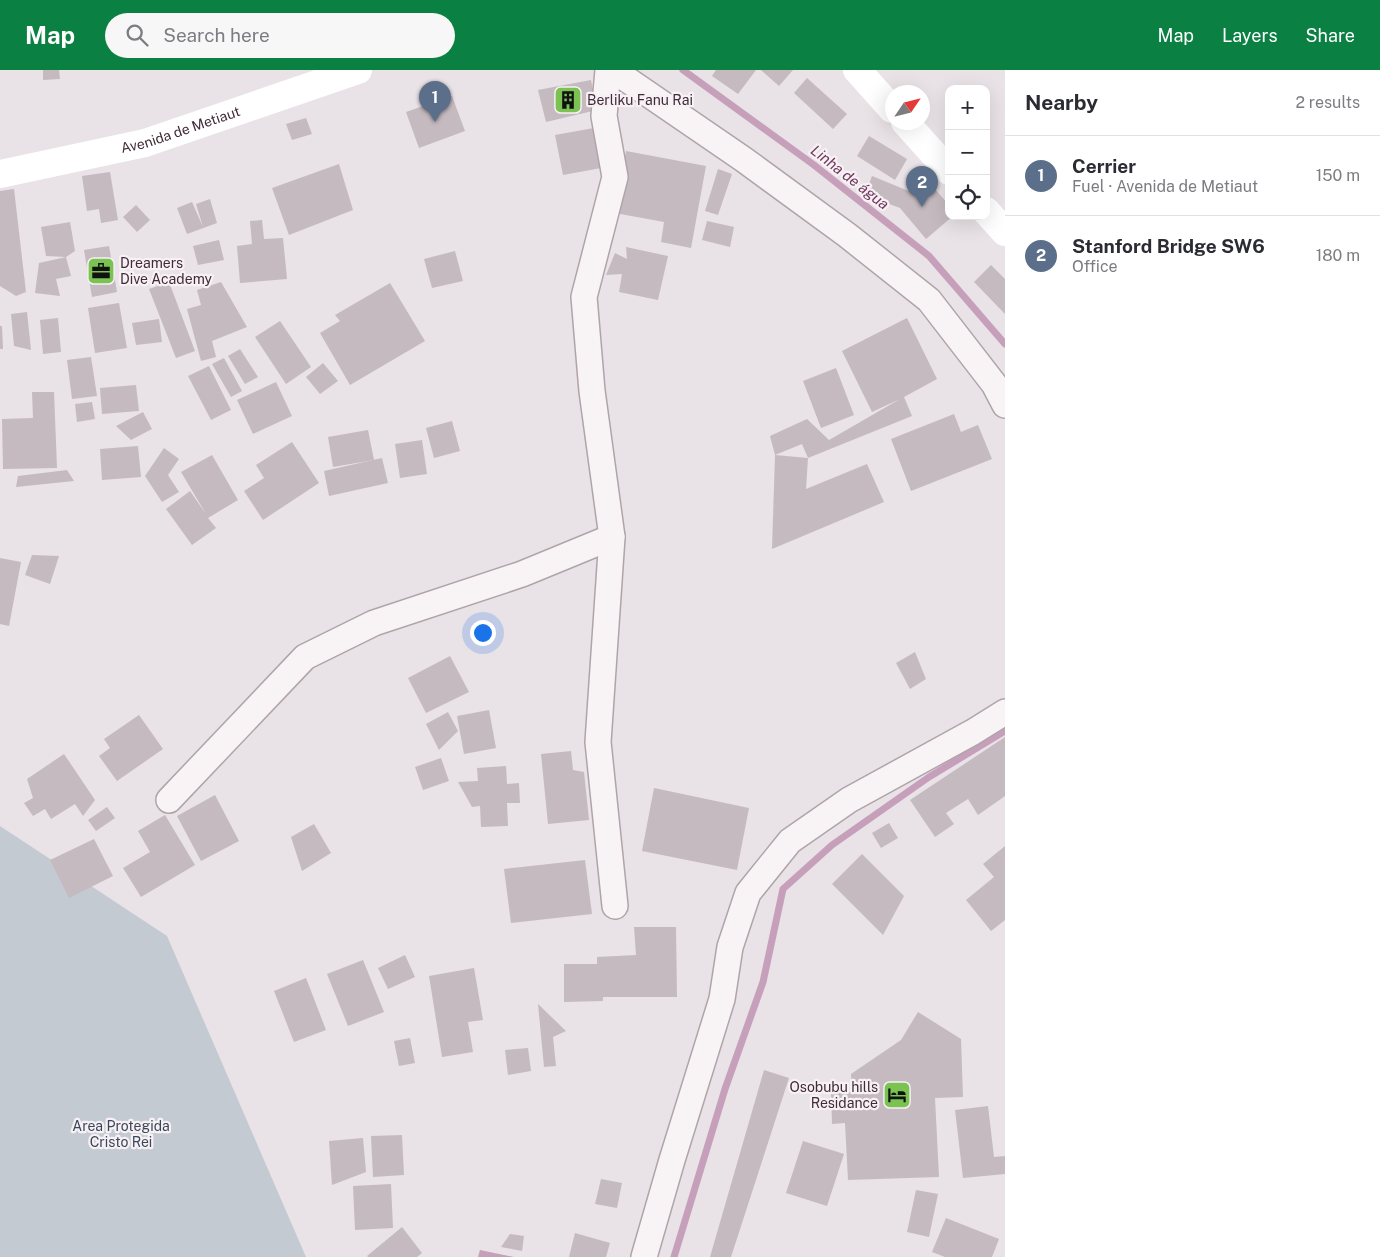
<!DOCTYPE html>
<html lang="en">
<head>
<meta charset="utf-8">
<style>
  :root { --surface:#fff; --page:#f7f7f7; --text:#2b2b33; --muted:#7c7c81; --line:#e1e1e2; --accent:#0b8043 }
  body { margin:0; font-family:"Public Sans",sans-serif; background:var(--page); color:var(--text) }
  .controls { position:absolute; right:15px; top:15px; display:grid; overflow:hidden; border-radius:10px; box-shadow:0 5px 20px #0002 }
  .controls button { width:45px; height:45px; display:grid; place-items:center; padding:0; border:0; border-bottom:1px solid var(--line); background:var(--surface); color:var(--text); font:25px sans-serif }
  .compass { position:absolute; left:885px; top:15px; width:45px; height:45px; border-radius:50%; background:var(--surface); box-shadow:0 5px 20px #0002; rotate:55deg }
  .you { position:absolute; left:482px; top:562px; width:18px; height:18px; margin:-12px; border:4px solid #fff; border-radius:50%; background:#1a73e8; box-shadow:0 0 0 8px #1a73e833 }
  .badge { display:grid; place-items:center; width:32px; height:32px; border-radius:50%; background:var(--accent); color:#fff; font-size:16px; font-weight:700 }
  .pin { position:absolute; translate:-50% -41px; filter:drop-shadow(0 1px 2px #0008) }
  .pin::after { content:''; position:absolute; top:26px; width:18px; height:15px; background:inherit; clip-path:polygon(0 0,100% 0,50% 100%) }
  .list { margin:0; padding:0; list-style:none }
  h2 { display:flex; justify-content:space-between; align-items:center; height:65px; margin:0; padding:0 20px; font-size:21px }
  h2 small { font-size:16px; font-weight:400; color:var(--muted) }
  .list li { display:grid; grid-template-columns:32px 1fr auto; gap:15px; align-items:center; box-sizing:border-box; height:80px; padding:0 20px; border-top:1px solid var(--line) }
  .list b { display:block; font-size:19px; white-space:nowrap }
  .list p { margin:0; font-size:16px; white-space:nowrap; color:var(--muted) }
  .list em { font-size:16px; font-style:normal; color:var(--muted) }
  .icon { flex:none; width:28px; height:28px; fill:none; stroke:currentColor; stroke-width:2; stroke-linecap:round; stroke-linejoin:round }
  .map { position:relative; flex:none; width:1005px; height:1187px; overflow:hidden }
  header { display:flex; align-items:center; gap:30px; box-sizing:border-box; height:70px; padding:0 25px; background:var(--accent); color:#fff }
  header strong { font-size:24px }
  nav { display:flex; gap:28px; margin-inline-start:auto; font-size:18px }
  .search { width:350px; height:45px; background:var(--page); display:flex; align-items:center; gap:12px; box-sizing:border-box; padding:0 18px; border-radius:28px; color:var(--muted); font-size:19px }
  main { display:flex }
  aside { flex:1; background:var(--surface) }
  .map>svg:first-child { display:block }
  .green { fill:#c4cad2 }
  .water { fill:#c6a0ba }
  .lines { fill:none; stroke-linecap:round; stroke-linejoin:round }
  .stream { stroke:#c6a0ba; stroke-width:7 }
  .building { fill:#c5bac0; fill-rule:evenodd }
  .minor-casing { stroke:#b0a4aa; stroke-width:28 }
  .minor { stroke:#f8f4f6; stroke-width:25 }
  .secondary { stroke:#fff; stroke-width:28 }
  .labels { text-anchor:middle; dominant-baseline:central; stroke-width:4.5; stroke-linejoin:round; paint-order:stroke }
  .poi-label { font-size:14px; fill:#402b37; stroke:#f7f1f5; text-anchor:start }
  .street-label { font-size:14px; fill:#402b37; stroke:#f7f1f5 }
  .park-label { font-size:14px; fill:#3a475a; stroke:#f7f1f5 }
  .water-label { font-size:15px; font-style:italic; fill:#70395d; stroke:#f7f1f5 }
</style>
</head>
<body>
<header>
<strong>Map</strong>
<div class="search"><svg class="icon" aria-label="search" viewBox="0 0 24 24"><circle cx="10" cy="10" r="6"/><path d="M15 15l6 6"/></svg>Search here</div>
<nav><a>Map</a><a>Layers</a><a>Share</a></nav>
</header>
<main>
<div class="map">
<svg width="1005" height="1187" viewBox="0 0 1005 1187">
  <rect width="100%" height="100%" fill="#e9e2e6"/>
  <path class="green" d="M0,756L167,866L306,1187H0Z"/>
  <path class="water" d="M480,1180L514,1187H478Z"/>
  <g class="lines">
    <g class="stream">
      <path d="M683,0L814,95L929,186L1005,274"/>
      <path d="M674,1187L725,1019L763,912L783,819L832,775L929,707L1005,661"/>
    </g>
  </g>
  <g class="building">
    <path d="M43,0H59L60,9L43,10Z"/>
    <path d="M716,0H756L738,24L712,6Z"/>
    <path d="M761,0H793L779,16Z"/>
    <path d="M807,8L847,44L833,59L794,23Z"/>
    <path d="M591,10L597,40L546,52L538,20Z"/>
    <path d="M452,26L465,61L419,78L406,42Z"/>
    <path d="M306,48L312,64L292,70L286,54Z"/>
    <path d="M594,58L601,98L563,105L555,65Z"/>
    <path d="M869,66L907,89L895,110L857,86Z"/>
    <path d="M626,81L706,96L691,178L661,172L664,152L615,143Z"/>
    <path d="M339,94L353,140L289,165L272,118Z"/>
    <path d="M718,99L732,104L718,145L705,141Z"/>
    <path d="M110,102L118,150L101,153L99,139L87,141L82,106Z"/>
    <path d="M872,106L911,122L926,109L949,135V146H953L926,169L900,138L865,125Z"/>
    <path d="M14,119L26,222L16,226L0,216V121Z"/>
    <path d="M210,129L217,153L187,164L177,138L192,132L203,157L196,134Z"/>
    <path d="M136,135L150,150L137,162L123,147Z"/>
    <path d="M262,150L264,169L283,168L287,209L240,213L237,176L252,174L250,151Z"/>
    <path d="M707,151L734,157L730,177L702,170Z"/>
    <path d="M70,152L75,181L66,187L46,186L41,157Z"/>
    <path d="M219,170L224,190L198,195L193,176Z"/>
    <path d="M109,176L117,222L92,227L84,180Z"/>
    <path d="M626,177L668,186L658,230L619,222L622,204L606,205L615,183L627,189Z"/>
    <path d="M455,181L463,211L432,218L424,189Z"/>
    <path d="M66,187L71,206L56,209L60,226L35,223L39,193Z"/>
    <path d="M991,195L1005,209V244L974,212Z"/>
    <path d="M169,212L195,281L176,288L149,219Z"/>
    <path d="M221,212L247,257L212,271L216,287L201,291L187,239L201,235L197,220Z"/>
    <path d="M390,213L425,271L350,315L320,263L340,251L335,245Z"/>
    <path d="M119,233L127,278L95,283L88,238Z"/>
    <path d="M27,242L31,280L14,276L11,244Z"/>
    <path d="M58,248L61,282L43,284L40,250Z"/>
    <path d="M907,248L937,309L904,327L912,346L808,388L806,419L867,394L884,432L772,479L775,385L770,366L807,349L829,370L900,329L872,342L842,281ZM802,374L808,388L775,385Z"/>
    <path d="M159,249L162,272L136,275L132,253Z"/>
    <path d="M280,251L311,297L286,314L255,267Z"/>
    <path d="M0,256H2L3,279H0Z"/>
    <path d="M240,279L258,307L245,314L228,286Z"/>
    <path d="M91,287L97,326L72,329L67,290Z"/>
    <path d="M224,288L242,321L231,327L212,294Z"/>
    <path d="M323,293L338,311L320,324L306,307Z"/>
    <path d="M209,296L231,340L211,350L188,306Z"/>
    <path d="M836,298L854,345L821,358L803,311Z"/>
    <path d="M276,312L292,346L253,364L237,330Z"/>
    <path d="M136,315L139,341L102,344L100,318Z"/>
    <path d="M32,322H54L57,398L3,399L2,349L33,348Z"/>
    <path d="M92,332L95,349L77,352L75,334Z"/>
    <path d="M143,342L152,359L131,370L116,356Z"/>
    <path d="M954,344L961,362L978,355L992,389L911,421L891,369Z"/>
    <path d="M452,351L460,381L434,388L426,358Z"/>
    <path d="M368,360L374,390L333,397L328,367Z"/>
    <path d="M422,370L427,404L400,408L395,374Z"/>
    <path d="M292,372L319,413L263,450L244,421L264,408L256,395Z"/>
    <path d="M138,376L141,407L102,410L100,379Z"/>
    <path d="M164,378L179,389L168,405L179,422L162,432L145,406Z"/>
    <path d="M212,385L238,430L208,448L216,458L192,475L166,439L190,421L206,444L181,402Z"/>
    <path d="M382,388L388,413L329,426L324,401Z"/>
    <path d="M67,400L74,411L16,417L18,406Z"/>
    <path d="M32,485L59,486L50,514L25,505Z"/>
    <path d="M0,488L21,492L9,556L0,554Z"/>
    <path d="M915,582L926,609L910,619L896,593Z"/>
    <path d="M450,586L469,622L426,643L408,608Z"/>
    <path d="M489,640L496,678L464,684L457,646Z"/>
    <path d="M448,642L458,661L439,680L426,654Z"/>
    <path d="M139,645L163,679L117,711L99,686L110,678L104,669Z"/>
    <path d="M1005,667V726L978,745L968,729L946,743L954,754L935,767L910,730Z"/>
    <path d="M571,681L573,700L584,702L589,750L548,754L541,684Z"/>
    <path d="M64,684L95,730L83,746L75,734L51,749L45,739L33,746L24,733L33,728L27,709Z"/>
    <path d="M441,688L449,711L423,720L415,697Z"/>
    <path d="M506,696L507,714L519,713L520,733H507L508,756L481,757L480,736L472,737L458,712L478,711L477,698Z"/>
    <path d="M654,718L749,738L737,800L642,781Z"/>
    <path d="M215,725L239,771L201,791L177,746Z"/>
    <path d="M107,737L115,748L96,761L88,750Z"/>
    <path d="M165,745L195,795L141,827L123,798L150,782L138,761Z"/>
    <path d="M889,753L898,768L881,778L872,763Z"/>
    <path d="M314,754L331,783L302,801L291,767Z"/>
    <path d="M94,769L113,806L69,828L50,790Z"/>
    <path d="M1005,776V850L991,861L966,830L994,807L983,794Z"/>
    <path d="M862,784L904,826L883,865L832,814Z"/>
    <path d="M585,790L592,844L511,853L504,799Z"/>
    <path d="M634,857H676L677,927H603V931L564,932V894H597V887L636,885Z"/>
    <path d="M405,885L415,907L388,919L378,898Z"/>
    <path d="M363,890L384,942L348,956L327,904Z"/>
    <path d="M474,898L483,950L468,952L473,982L442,987L429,906Z"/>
    <path d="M306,908L326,960L294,972L274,921Z"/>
    <path d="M538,934L566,961L553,967L556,996L544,997Z"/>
    <path d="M918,942L961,969L963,1027L935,1028L939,1107L848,1110L845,1053L832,1054L831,1023L852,1022L851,1004L901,970Z"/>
    <path d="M410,968L415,993L399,996L394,971Z"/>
    <path d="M528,978L531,1001L508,1005L505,980Z"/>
    <path d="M764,1000L789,1008L731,1187H710Z"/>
    <path d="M988,1036L994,1087L1005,1086V1104L963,1108L955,1040Z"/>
    <path d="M402,1065L404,1105L373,1107L371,1066Z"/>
    <path d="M363,1068L366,1102L332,1115L329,1071Z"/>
    <path d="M803,1071L844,1084L827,1136L786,1123Z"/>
    <path d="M601,1109L622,1113L617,1138L595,1134Z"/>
    <path d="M391,1114L393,1158L355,1160L353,1116Z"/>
    <path d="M916,1120L938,1124L929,1167L907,1162Z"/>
    <path d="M946,1148L999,1169L992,1187H945L932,1182Z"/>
    <path d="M402,1157L422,1183L417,1187H368L367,1186Z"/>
    <path d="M575,1163L610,1173L606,1187H569Z"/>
    <path d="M510,1164L524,1166L522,1181L501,1177Z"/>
  </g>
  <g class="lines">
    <defs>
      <g id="minor">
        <path d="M608,0L604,46L615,107L584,227L592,321L612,467L598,672L615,836"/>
        <path d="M613,0L743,89L847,165L929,230L994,314L1005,335"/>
        <path d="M169,730L305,587L374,553L522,504L612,467"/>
        <path d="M644,1187L672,1090L722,929L730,877L748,823L790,771L849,730L973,662L1005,642"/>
      </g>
    </defs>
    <use href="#minor" class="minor-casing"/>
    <use href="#minor" class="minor"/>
    <g class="secondary">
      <path d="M857,0L892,39"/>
      <path d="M905,52L949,101"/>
      <path id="s1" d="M0,104L145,73L358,0"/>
      <path d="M986,141L1005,162"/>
    </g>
  </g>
  <defs>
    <symbol id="building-square" viewBox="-11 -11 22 22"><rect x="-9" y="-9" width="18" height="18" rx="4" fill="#7ac352" stroke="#f7f1f5"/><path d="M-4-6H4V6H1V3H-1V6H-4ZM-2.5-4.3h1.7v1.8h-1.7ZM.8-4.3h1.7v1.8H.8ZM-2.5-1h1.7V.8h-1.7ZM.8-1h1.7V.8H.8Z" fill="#111"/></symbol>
    <symbol id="office-square" viewBox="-11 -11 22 22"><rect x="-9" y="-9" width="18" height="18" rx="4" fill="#7ac352" stroke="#f7f1f5"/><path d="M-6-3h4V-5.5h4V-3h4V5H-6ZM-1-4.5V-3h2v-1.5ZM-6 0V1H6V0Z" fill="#111"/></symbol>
    <symbol id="hotel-square" viewBox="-11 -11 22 22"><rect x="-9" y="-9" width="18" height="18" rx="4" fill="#7ac352" stroke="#f7f1f5"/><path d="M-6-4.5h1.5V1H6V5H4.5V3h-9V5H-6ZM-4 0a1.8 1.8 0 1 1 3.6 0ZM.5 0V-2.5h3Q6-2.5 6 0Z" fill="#111"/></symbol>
  </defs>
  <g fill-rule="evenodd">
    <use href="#building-square" x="552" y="14" width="32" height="32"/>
    <use href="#office-square" x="85" y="185" width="32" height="32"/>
    <use href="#hotel-square" x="881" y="1009" width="32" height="32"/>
  </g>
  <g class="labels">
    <g class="poi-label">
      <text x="587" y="30">Berliku Fanu Rai</text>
      <text x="120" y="193">Dreamers<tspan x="120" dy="16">Dive Academy</tspan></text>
      <text x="878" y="1017" text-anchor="end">Osobubu hills<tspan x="878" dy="16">Residance</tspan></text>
    </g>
    <g class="street-label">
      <text stroke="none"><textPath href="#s1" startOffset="186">Avenida de Metiaut</textPath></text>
    </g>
    <g class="park-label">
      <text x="121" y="1056">Area Protegida<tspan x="121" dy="16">Cristo Rei</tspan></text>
    </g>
    <g class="water-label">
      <text transform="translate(850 107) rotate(38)">Linha de água</text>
    </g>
  </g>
</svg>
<div class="controls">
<button>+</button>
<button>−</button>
<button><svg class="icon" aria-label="locate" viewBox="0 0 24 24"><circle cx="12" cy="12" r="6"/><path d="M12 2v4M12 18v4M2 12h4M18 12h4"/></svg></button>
</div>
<svg class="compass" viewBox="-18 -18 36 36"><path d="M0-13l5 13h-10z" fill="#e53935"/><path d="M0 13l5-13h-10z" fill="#7c7c81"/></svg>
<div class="you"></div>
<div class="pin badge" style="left:435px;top:52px;background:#5c6f8a">1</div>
<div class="pin badge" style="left:922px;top:137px;background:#5c6f8a">2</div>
</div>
<aside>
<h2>Nearby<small>2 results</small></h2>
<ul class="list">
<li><span class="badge" style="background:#5c6f8a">1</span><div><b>Cerrier</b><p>Fuel · Avenida de Metiaut</p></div><em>150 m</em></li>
<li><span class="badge" style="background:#5c6f8a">2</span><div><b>Stanford Bridge SW6</b><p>Office</p></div><em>180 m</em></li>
</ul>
</aside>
</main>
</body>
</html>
